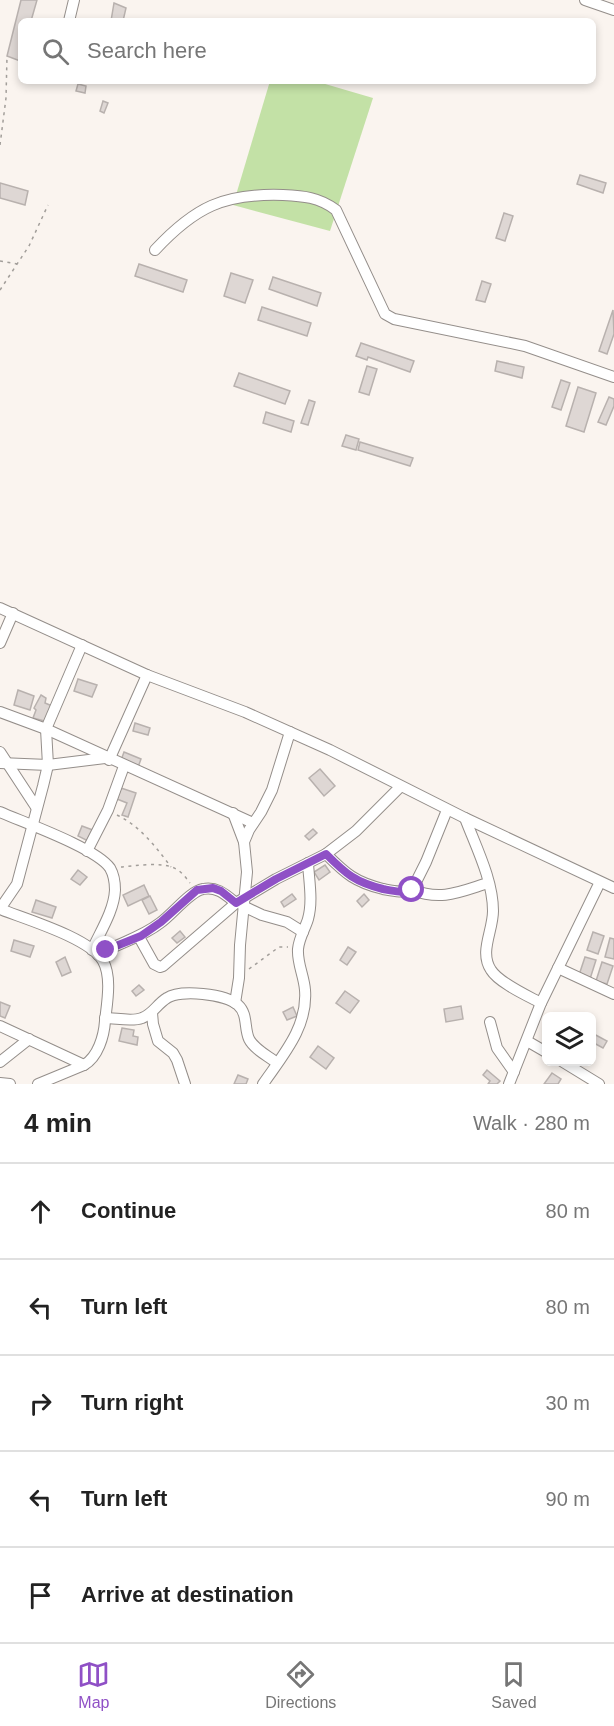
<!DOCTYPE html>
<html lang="en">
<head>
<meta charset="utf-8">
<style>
  :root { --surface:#fff; --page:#f6f6f6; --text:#222; --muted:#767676; --line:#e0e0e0; --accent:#8f50c6 }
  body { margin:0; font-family:Helvetica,sans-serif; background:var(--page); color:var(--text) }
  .controls { position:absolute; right:18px; bottom:18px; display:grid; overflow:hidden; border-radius:9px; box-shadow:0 3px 9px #0003 }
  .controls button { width:54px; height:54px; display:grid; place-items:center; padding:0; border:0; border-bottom:2px solid var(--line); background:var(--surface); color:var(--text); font:30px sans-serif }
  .stop { position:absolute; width:18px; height:18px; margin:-14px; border:4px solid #8f50c6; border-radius:50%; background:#fff }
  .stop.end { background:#8f50c6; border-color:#fff; box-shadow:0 2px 6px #0008 }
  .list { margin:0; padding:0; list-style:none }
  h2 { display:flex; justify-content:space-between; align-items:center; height:78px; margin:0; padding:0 24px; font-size:26px }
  h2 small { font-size:20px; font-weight:400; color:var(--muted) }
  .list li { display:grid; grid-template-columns:39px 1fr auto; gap:18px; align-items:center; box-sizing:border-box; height:96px; padding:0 24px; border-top:2px solid var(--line) }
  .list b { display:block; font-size:22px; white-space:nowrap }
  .list em { font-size:20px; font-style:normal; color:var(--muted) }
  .icon { flex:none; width:33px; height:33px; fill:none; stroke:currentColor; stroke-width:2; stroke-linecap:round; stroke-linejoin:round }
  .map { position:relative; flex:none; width:614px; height:1084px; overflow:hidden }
  .search { position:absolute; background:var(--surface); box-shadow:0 3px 9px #0003; left:18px; right:18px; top:18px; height:66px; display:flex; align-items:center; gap:15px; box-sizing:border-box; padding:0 21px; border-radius:9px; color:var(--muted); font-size:22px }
  .sheet { height:558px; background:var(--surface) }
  nav { display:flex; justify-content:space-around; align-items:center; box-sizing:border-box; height:84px; border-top:2px solid var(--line); background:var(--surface); font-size:16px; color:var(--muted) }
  nav a { display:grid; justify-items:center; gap:3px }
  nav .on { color:var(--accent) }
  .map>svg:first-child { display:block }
  .green { fill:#c3e1a6 }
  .building { fill:#ded7d4; stroke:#b8b1ae; stroke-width:1.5 }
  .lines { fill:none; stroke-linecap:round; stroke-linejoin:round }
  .minor-casing { stroke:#948e8a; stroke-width:12 }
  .path { stroke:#a29e9a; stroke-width:1.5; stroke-dasharray:3 4.5; stroke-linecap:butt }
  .minor { stroke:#fff; stroke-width:10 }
  .route { stroke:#8f50c6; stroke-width:8 }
</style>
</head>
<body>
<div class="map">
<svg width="614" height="1084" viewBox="0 0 614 1084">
  <rect width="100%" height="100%" fill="#faf4ef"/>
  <path class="green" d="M270,81H315L373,98L330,231L233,205Z"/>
  <g class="building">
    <path d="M21,0H37L31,21H21L20,61L7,56Z"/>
    <path d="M114,3L126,8L123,21H111Z"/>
    <path d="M78,84L86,86L85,93L76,91Z"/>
    <path d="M103,101L108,103L104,113L100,111Z"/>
    <path d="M580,175L606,183L603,193L577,184Z"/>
    <path d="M0,183L28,191L25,205L0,198Z"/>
    <path d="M504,213L513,216L505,241L496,238Z"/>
    <path d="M139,264L187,280L183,292L135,276Z"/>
    <path d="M231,273L253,280L245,303L224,296Z"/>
    <path d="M273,277L321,293L317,306L269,289Z"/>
    <path d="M482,281L491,284L485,302L476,300Z"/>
    <path d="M262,307L311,323L307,336L258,320Z"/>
    <path d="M613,310L614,334L607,354L599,351Z"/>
    <path d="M361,343L414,361L410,372L368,357L367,360L356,356Z"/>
    <path d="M497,361L524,367L522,378L495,371Z"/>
    <path d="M367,366L377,369L369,395L359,392Z"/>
    <path d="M239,373L290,391L285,404L234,386Z"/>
    <path d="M561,380L570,383L561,410L552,407Z"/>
    <path d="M578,387L596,393L584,432L566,426Z"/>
    <path d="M609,397L614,399V406L606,425L598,422Z"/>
    <path d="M309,400L315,402L308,425L301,423Z"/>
    <path d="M266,412L294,421L291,432L263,423Z"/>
    <path d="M346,435L359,439L356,450L342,446Z"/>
    <path d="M360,442L413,458L410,466L358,450Z"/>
    <path d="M78,679L97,685L92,697L74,691Z"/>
    <path d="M18,690L34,696L30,710L14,705Z"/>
    <path d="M41,695L46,698L45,703L57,708L52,723L33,718L36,710L34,708Z"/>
    <path d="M135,723L150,728L148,735L133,731Z"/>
    <path d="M124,752L141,759L137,770L120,763Z"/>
    <path d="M320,769L335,786L324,796L309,778Z"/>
    <path d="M121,788L136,793L128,817L122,815L127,803L117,799Z"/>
    <path d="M82,826L98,832L92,843L78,836Z"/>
    <path d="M313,829L317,833L309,840L305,836Z"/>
    <path d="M325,865L330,872L319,880L314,872Z"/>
    <path d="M78,870L87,877L80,885L71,879Z"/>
    <path d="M144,885L149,896L128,906L123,895Z"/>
    <path d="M292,894L296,899L284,907L281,902Z"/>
    <path d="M364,894L369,900L362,907L357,901Z"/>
    <path d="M150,896L157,910L149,914L142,900Z"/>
    <path d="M36,900L56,907L52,918L32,912Z"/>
    <path d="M180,931L185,937L177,943L172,938Z"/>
    <path d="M593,932L604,936L598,954L587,950Z"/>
    <path d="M610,938L614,939V959L605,957Z"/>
    <path d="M14,940L34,946L30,957L11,951Z"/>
    <path d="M348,947L356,952L347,965L340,960Z"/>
    <path d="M65,957L71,972L62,976L56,962Z"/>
    <path d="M585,957L596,960L590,979L579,975Z"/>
    <path d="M602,962L613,966L607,984L596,981Z"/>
    <path d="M139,985L144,990L136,996L132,991Z"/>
    <path d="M345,991L359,1001L350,1013L336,1003Z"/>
    <path d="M0,1002L10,1006L5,1018L0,1016Z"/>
    <path d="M461,1006L463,1019L446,1022L444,1009Z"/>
    <path d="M293,1007L297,1016L287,1020L283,1012Z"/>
    <path d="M122,1028L134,1030L133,1036L138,1037L137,1045L119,1041Z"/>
    <path d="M592,1033L607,1041L603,1048L592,1042Z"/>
    <path d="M318,1046L334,1058L326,1069L310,1057Z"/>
    <path d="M487,1070L500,1081L497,1084H488L490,1081L483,1075Z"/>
    <path d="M552,1073L561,1079L558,1084H544Z"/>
    <path d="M238,1075L248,1079L246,1084H234Z"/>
  </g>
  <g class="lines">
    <defs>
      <g id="minor">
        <path d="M585,0L614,10"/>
        <path d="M69,21L74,0"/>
        <path d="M155,250C195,207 224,193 283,195C303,196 319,197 336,210L385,314L394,319L525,346L614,377"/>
        <path d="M0,608L147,675L245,712L330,750L465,818L614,888"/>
        <path d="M0,643L13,613"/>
        <path d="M0,712L46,729L253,823"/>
        <path d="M0,752L36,807"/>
        <path d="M109,760L147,675"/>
        <path d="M0,763L48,765L105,758"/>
        <path d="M0,812C25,823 96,848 110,868C114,875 115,883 115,890C114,911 100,932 92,950"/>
        <path d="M233,813L244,842"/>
        <path d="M465,818C476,847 493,880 493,911C493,931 479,952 491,970C499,983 528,996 541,1003"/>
        <path d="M87,851L108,810L124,766"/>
        <path d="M326,854C346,874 355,882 383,889C394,891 402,893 412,890L426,862L447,810"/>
        <path d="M412,890C442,901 459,892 488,883"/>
        <path d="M243,906L262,915L287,922L303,932"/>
        <path d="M0,909L17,884L43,786L48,765L46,729L82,645"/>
        <path d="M0,909C25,919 90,938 103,961C112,977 107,1003 105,1021C104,1036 98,1057 84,1065L38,1084"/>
        <path d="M139,937L154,964L160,967L163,966L236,903L276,879L326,854L356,831L400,787"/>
        <path d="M98,955C118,943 141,938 160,923C172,915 190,891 203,889C217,886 226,895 236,903"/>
        <path d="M558,968L614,994"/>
        <path d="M235,1003L239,978L240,945L247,872L244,842L249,830L261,812L272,790L290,732"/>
        <path d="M152,1013L153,1024L158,1041L173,1053L177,1060L185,1084"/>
        <path d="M105,1018C116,1018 132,1022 142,1018C153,1014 157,1004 167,998C180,989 226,994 238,1005C248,1014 244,1028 249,1039C254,1049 268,1056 277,1063"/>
        <path d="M490,1022L497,1048L514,1072"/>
        <path d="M0,1026L84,1065"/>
        <path d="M527,1041L546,1052"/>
        <path d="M0,1062L29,1039"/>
        <path d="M563,1062L599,1084"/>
        <path d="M0,1083L10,1084"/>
        <path d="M263,1084C283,1055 308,1027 305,990C304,976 297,963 298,949C299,938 305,929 308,919C313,901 309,881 308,863"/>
        <path d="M509,1084L541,1003L600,882"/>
      </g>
    </defs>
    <use href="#minor" class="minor-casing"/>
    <g class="path">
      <path d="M0,145L6,98L7,56"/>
      <path d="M0,261L17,264"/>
      <path d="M0,290L29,246L48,205"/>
      <path d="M117,815C140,826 156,847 171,867"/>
      <path d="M121,867C135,866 163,861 176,869C182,872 186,878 190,883"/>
      <path d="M249,969L279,947H288"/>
    </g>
    <use href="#minor" class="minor"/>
  </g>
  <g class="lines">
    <path class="route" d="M106,950L141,936L161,922L197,890L213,888L221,891L236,903L276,879L326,854C346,874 355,882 383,889C394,891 402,893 412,890"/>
  </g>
</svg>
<div class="controls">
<button><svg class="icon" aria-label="layers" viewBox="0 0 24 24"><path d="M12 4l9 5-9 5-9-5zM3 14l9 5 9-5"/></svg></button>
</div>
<div class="stop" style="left:412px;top:890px"></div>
<div class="stop end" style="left:106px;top:950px"></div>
<div class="search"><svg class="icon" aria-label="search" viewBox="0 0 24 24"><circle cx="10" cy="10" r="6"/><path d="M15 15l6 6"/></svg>Search here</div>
</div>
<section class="sheet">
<h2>4 min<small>Walk · 280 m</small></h2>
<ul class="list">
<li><svg class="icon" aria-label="ahead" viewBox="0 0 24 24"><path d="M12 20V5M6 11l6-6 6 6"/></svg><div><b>Continue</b></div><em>80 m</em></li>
<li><svg class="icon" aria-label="left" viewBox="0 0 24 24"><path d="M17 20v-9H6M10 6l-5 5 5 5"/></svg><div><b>Turn left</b></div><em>80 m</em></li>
<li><svg class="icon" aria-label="right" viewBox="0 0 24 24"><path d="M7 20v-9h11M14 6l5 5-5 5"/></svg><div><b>Turn right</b></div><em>30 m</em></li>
<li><svg class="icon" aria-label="left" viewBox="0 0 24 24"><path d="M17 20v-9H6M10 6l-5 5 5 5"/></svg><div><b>Turn left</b></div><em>90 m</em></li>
<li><svg class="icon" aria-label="arrive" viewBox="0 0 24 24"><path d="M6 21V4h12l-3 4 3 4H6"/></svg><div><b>Arrive at destination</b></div></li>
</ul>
</section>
<nav>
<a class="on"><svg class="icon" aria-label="map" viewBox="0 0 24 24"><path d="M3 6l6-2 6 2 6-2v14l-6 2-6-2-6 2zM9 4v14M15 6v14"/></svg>Map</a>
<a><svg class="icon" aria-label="directions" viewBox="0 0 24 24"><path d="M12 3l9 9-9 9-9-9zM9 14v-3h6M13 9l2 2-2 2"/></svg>Directions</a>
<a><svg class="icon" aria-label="saved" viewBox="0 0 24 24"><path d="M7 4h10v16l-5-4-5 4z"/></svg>Saved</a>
</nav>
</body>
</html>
